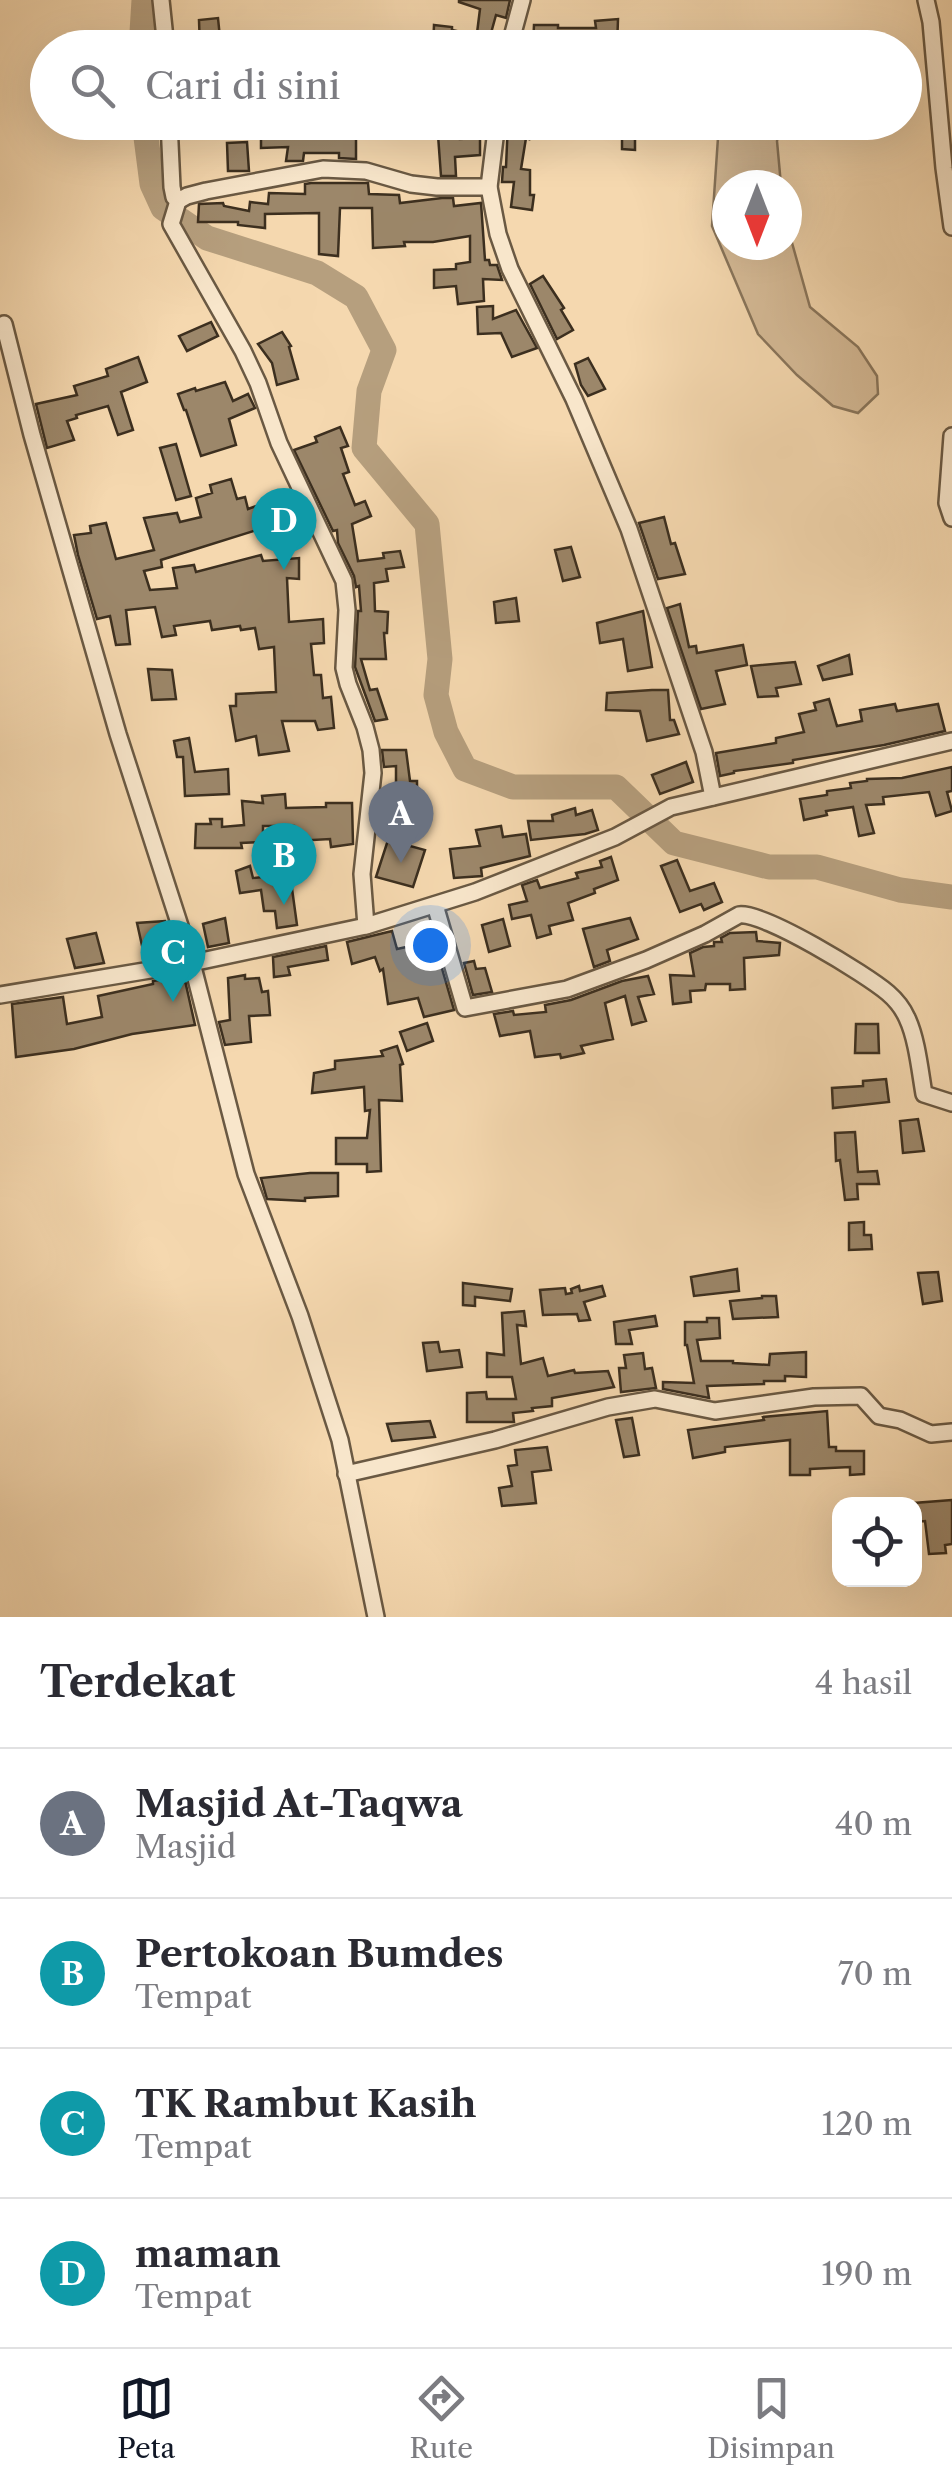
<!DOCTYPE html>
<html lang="id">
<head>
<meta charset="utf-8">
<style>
  :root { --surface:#fff; --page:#f2f2f3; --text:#2b2b33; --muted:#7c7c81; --line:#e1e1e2; --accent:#111827 }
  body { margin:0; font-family:"Libre Caslon Text",serif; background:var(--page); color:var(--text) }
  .controls { position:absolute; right:30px; bottom:30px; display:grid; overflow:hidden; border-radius:20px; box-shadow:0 10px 40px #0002 }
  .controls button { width:90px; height:90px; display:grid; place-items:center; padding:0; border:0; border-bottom:2px solid var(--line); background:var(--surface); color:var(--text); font:50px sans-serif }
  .compass { position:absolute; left:712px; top:170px; width:90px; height:90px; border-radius:50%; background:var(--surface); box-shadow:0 10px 40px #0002; rotate:180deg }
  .you { position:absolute; left:430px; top:945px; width:35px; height:35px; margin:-25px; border:8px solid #fff; border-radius:50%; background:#1a73e8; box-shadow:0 0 0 15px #1a73e833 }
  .badge { display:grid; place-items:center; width:65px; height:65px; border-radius:50%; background:var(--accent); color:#fff; font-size:32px; font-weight:700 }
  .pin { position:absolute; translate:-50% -82px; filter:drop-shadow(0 2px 5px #0008) }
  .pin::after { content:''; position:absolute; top:52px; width:35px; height:30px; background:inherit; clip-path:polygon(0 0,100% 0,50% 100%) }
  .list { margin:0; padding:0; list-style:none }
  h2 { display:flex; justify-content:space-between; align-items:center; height:130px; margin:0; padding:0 40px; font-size:42px }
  h2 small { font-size:32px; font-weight:400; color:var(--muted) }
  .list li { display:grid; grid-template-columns:65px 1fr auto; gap:30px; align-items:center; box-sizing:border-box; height:150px; padding:0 40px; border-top:2px solid var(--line) }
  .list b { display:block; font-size:38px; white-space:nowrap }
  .list p { margin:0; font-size:32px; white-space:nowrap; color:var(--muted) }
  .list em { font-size:32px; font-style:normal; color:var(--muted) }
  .icon { flex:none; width:55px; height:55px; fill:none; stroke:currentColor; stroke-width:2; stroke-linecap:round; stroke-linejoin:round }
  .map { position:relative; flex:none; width:952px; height:1617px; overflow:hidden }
  .search { position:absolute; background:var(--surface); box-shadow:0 10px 40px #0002; left:30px; right:30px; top:30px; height:110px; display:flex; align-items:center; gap:25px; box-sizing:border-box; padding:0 35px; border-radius:55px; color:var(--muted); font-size:38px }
  .sheet { height:730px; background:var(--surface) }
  nav { display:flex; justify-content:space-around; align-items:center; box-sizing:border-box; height:140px; border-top:2px solid var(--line); background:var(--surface); font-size:28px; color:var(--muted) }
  nav a { display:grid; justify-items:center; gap:5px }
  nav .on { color:var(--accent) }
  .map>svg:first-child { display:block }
  .green { fill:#d6bb97; stroke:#89755b; stroke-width:2.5 }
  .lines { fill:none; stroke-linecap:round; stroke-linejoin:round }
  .river { stroke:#b69f7e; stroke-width:25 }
  .building { fill:#9c876a; stroke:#3c2f1f; stroke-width:2.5 }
  .minor-casing { stroke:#6a5943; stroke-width:20 }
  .minor { stroke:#f8e6cb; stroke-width:15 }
</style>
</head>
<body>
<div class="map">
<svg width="952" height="1617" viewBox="0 0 952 1617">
  <rect width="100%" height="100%" fill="#f5d8af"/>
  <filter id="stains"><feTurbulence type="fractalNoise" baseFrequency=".002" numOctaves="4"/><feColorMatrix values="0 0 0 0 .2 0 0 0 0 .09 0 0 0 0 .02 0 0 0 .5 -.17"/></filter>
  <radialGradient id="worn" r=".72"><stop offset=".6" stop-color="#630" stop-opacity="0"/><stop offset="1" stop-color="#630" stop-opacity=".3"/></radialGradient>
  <path class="green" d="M719,123H782L777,141L781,185H727V245H787V225L810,307L858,347L877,376L878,394L858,413L833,406L797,375L758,334L712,226Z"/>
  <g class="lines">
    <g class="river">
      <path d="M141,48L144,0"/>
      <path d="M144,122L152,184L163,208L207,238L317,273L356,297L384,350L369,391L364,448L427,524L440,659L436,695L446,732L465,769L513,787H616L674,843L769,867H817L900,890L952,897"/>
    </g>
  </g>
  <g class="building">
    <path d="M459,0H510L506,18L496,15L488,44L476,41L480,9L459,2Z"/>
    <path d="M218,18L221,48H200L199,20Z"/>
    <path d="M618,19L617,48L533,46L534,25H558V28H596L595,21Z"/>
    <path d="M434,25L452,27V30L470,34L469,48H433Z"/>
    <path d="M261,122H333L334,134H356V159L339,158V153H304L303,161H286L288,147L261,148Z"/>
    <path d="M429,122H460V139L480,138V155L455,157L456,176H441L438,135H429Z"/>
    <path d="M508,122H529V139L526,138L521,169L530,170V195H534L532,210L511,207L514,182H502L503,167H506Z"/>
    <path d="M590,122H607V127L635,126V150L622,149V137L590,136Z"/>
    <path d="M247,142L249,171H228L227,143Z"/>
    <path d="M311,183H368L369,194L399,195L400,203L442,198H453L454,206L481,203L485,260H489L490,265H497L502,280L483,279L484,301L458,304L456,286L434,288V270L456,269V264L470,262V236L433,242H404L405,246L373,248L372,208H340L338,256L319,254V213L265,214V228L238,225V222H198L199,204L223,203L224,206L249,211L250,202L268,204L269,193L305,194V184Z"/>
    <path d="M543,276L564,308L561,310L573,330L557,339L530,284Z"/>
    <path d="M493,306V319L516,310L537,348L512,357L501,333L478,334L477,307Z"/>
    <path d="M211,322L218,336L187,351L179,336Z"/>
    <path d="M282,332L291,346L289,347L298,379L277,385L272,363L258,344Z"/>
    <path d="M138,357L147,382L121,392L133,430L118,435L108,406L76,415L77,418L67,421L74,440L47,448L36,404L77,395L74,386L108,376L106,369Z"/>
    <path d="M588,358L605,389L588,396L581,385L575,364Z"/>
    <path d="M225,382L233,401L248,394L255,408L229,419L236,445L201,456L186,410H184L178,394L195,388L196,391Z"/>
    <path d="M340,427L348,446L341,448L349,472L343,474L355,505L365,501L371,516L352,524L358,561L384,558L383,553L400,551L404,567L386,569L388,581L374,583L375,611L388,612L387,633H384L386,659H361L370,690L377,689L387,719L375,721L355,667L358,611H361L359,586L356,587L354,576L338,543L337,530L333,531L294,450L317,442L315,437Z"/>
    <path d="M176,444L191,496L176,500L160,448Z"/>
    <path d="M231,479L237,499L245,497L248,509L267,502L277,528L262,533L260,529L161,560L162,567L144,571L150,590L177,588L173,568L194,565L196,572L261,555L263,561L299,558V579L287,578L289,622L323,619L324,643L311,644L314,675H321L323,698L331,697L334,728L318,730L315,721H282L289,751L259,755L256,736L236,741L230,706H236V694L276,692L274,647L259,649L255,628L241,630L240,626L212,630L210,621L174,626L176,635L162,637L155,607L126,610L130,644L116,645L110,616L97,619L78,555L74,535L91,533L90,526L106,523L116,559L154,550L144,518L177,513L180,522L201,517L196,498L212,493L210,485Z"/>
    <path d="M664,517L671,544L675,543L685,574L658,579L639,523Z"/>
    <path d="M571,547L580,577L563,581L555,550Z"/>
    <path d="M516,598L519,621L496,623L494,602Z"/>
    <path d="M680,604L689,647L696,646L697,653L743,645L747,665L716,671L725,704L701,709L667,608Z"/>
    <path d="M643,611L652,667L628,671L623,639L600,643L597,623Z"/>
    <path d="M849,655L852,674L823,680L818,666Z"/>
    <path d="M795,662L801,684L776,688L778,696L758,697L751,666Z"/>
    <path d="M148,669L172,670L176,699L152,700Z"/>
    <path d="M652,690H668L670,720H674L679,734L647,741L640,711L606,710L607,693Z"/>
    <path d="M829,699L837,726L862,721L860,710L895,704L897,711L938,704L945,731L884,745L793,760V763L734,771V773L720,776L716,753L776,743V738L804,732L799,714L816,710L814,703Z"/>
    <path d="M189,738L195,772L228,769L229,794L185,796L183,757H177L174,741Z"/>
    <path d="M382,750H406L410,781H417V792L409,793L410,808H396V766L384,767Z"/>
    <path d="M686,762L693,782L660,794L652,775Z"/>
    <path d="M952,767V791L947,792L952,811L936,816L929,792L883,797L884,804L866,805L874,833L859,836L853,807L826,811L827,815L804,820L800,799L827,795V791L851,788L850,783L867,781V779L902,778Z"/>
    <path d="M285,794L286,808L326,807V803H352L353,844L331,847L330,839L295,841L294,826H263V842L241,843L242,848H195L196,824H211L210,819H222V827L244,825L242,801L263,803L262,796Z"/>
    <path d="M575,808L576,815L592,810L598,830L585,834L531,840L528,821H553L552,815Z"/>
    <path d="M501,826L503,837L526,834L530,856L481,868L482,876L454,878L450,849L480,846L476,830Z"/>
    <path d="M388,840L425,850L413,887L376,877Z"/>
    <path d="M611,857L618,880L594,889L595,893L568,903L573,920L549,926L551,934L537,938L531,915L512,919L509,905L527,901L522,885L537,880L540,888L578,878L576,873L602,867L600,861Z"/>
    <path d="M677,860L690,891L714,883L722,902L704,910L701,904L680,912L661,866Z"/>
    <path d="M250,866L253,878L290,874L297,925L277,928L275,911H264L261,890L240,893L236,871Z"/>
    <path d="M225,918L229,943L208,947L203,924Z"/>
    <path d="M630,918L638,939L607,950L610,961L594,967L583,929Z"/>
    <path d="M503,919L510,946L489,952L482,925Z"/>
    <path d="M165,921L175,954L145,959L137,923Z"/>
    <path d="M392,931L397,949L434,941L454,1010L424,1017L418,998L388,1004L383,969L380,971L375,957L352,964L347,942Z"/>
    <path d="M756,932L757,941L780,943L779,955L744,958L745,989L730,990V984H706L705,990L690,991L691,1002L673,1004L670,975L694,976L690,953L703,947L714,946V942H722L721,938L730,933Z"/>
    <path d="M96,933L104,963L75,968L67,939Z"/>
    <path d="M326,946L328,960L288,967L290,975L274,977L273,957Z"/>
    <path d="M474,961L476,969L485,968L492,992L473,995L464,963Z"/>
    <path d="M245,975V979L259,978L262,992L268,991L270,1015L249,1016L251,1042L225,1045L219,1022L230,1020L228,978Z"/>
    <path d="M184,976L195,1025L132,1034L74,1049L16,1057L12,1004L63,997L67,1024L102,1017L98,996L153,984V981Z"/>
    <path d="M648,976L654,994L638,997L646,1021L632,1025L625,996L605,1003L613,1039L581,1046L584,1053L561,1058L560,1054L535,1057L530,1031L500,1036L494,1014L513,1011L514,1015L546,1012L545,1005L571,1000L622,981Z"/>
    <path d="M427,1023L433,1041L407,1051L400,1032Z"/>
    <path d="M856,1024H878L879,1053H855Z"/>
    <path d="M397,1046L403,1064L400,1065L402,1101L379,1100L381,1171L367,1172V1164H336V1138H367L370,1110L365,1111L364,1087L312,1093L314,1073L335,1069V1061L383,1056L381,1051Z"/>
    <path d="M886,1079L889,1102L833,1108L832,1088L863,1086V1081Z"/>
    <path d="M918,1119L924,1151L903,1153L900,1121Z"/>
    <path d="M855,1132L858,1172L877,1171L879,1184H857L858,1199L845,1200L840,1160L836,1161L835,1133Z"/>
    <path d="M310,1173H338V1196L305,1198V1201L267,1199L261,1178Z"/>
    <path d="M864,1222V1235H871L872,1249L849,1250V1223Z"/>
    <path d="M737,1269L739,1291L694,1296L691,1277Z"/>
    <path d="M938,1272L942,1301L923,1304L918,1273Z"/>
    <path d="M463,1283L512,1289L510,1301L475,1297V1306L463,1305Z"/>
    <path d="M579,1286L580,1291L602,1286L605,1296L584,1302L590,1320L579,1321L577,1314L543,1315L540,1290L565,1288L566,1294L572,1293L571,1289Z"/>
    <path d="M762,1296H776L778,1317L733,1319L730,1301L762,1298Z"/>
    <path d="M524,1311L526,1326L517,1325L521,1364L543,1358L548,1376L574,1370L575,1373L608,1371L614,1387L552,1398V1406L532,1408L533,1411L513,1413L514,1422H467V1393L486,1392L487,1399H516L512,1377H487V1353L504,1355L502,1313Z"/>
    <path d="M655,1316L657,1326L629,1330L632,1344H616L614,1322Z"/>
    <path d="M707,1318H719L720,1338L697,1340L701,1361H733V1363L769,1365L770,1354L806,1352V1377L785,1376V1381H764V1384L707,1386L709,1398L663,1389V1382L694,1383L687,1345H685V1322H707Z"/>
    <path d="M438,1342L440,1352L459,1350L462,1367L427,1371L423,1343Z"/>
    <path d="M643,1353L645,1369L652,1368L656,1388L621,1392L619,1368H626L624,1355Z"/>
    <path d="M827,1411L829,1447H836V1451H864V1474L850,1475V1467L810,1469V1475H790V1440L725,1447V1452L693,1458L688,1430L764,1420L763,1417Z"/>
    <path d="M632,1418L639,1455L624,1457L616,1420Z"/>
    <path d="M430,1421L435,1437L392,1441L387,1424Z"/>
    <path d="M547,1447L551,1470L532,1472L536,1503L502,1506L499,1488L512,1486L508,1466L517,1465L515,1450Z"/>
    <path d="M952,1500V1544L945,1545L946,1553L929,1554L925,1521L914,1522V1503Z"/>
  </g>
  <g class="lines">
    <defs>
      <g id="minor">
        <path d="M161,0L166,48"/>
        <path d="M926,0L931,22L944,168L952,227"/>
        <path d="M509,48L522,0"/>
        <path d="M169,122L172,187L174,197L178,201L187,196L206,191L323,169L366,171L411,184L437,187H489"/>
        <path d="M497,122L489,187L498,234L510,269L574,399L629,529L704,752L713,797"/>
        <path d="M178,201L171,224L243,351L258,383L279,443L344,581L347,610L344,668L348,684L365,727L371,750L373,773L362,874L366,926"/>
        <path d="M4,324L32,435L118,734L192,963L246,1174L300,1316L340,1440L376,1617"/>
        <path d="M952,436L947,503L952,518"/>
        <path d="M435,905L465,1008L567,989L646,960L705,934L739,915C763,911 867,975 888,993C895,999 903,1009 907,1018C917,1039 920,1071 924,1094L952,1103"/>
        <path d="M0,995L192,963L366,926L475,892L615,837L671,807L952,741"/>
        <path d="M346,1474L495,1440L608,1407L655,1399L715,1411L814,1397L861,1396L879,1416L900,1420L931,1434L952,1432"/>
      </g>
    </defs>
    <use href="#minor" class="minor-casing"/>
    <use href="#minor" class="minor"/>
  </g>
  <rect width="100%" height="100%" filter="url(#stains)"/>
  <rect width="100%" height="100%" fill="url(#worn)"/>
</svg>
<div class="controls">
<button><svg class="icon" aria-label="locate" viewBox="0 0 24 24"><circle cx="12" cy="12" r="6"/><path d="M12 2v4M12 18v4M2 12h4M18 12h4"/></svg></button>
</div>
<svg class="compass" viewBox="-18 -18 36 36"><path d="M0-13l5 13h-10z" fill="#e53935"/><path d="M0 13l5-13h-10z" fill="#7c7c81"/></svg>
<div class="you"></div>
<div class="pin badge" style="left:401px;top:863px;background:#6b7280">A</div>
<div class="pin badge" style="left:284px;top:905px;background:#0f9aa8">B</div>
<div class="pin badge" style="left:173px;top:1002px;background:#0f9aa8">C</div>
<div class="pin badge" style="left:284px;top:570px;background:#0f9aa8">D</div>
<div class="search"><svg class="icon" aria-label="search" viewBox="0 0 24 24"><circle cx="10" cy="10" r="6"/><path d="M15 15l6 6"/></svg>Cari di sini</div>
</div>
<section class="sheet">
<h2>Terdekat<small>4 hasil</small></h2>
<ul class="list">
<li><span class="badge" style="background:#6b7280">A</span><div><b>Masjid At-Taqwa</b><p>Masjid</p></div><em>40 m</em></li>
<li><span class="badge" style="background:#0f9aa8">B</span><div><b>Pertokoan Bumdes</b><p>Tempat</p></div><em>70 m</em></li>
<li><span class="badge" style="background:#0f9aa8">C</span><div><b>TK Rambut Kasih</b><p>Tempat</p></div><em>120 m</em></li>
<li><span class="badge" style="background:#0f9aa8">D</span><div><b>maman</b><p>Tempat</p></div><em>190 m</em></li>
</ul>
</section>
<nav>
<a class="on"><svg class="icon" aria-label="map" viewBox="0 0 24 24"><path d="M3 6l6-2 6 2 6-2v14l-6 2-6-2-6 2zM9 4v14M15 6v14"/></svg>Peta</a>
<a><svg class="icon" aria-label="directions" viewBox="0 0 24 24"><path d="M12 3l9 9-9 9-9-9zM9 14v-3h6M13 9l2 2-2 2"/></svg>Rute</a>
<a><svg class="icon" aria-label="saved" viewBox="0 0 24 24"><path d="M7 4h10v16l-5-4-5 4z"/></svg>Disimpan</a>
</nav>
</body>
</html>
